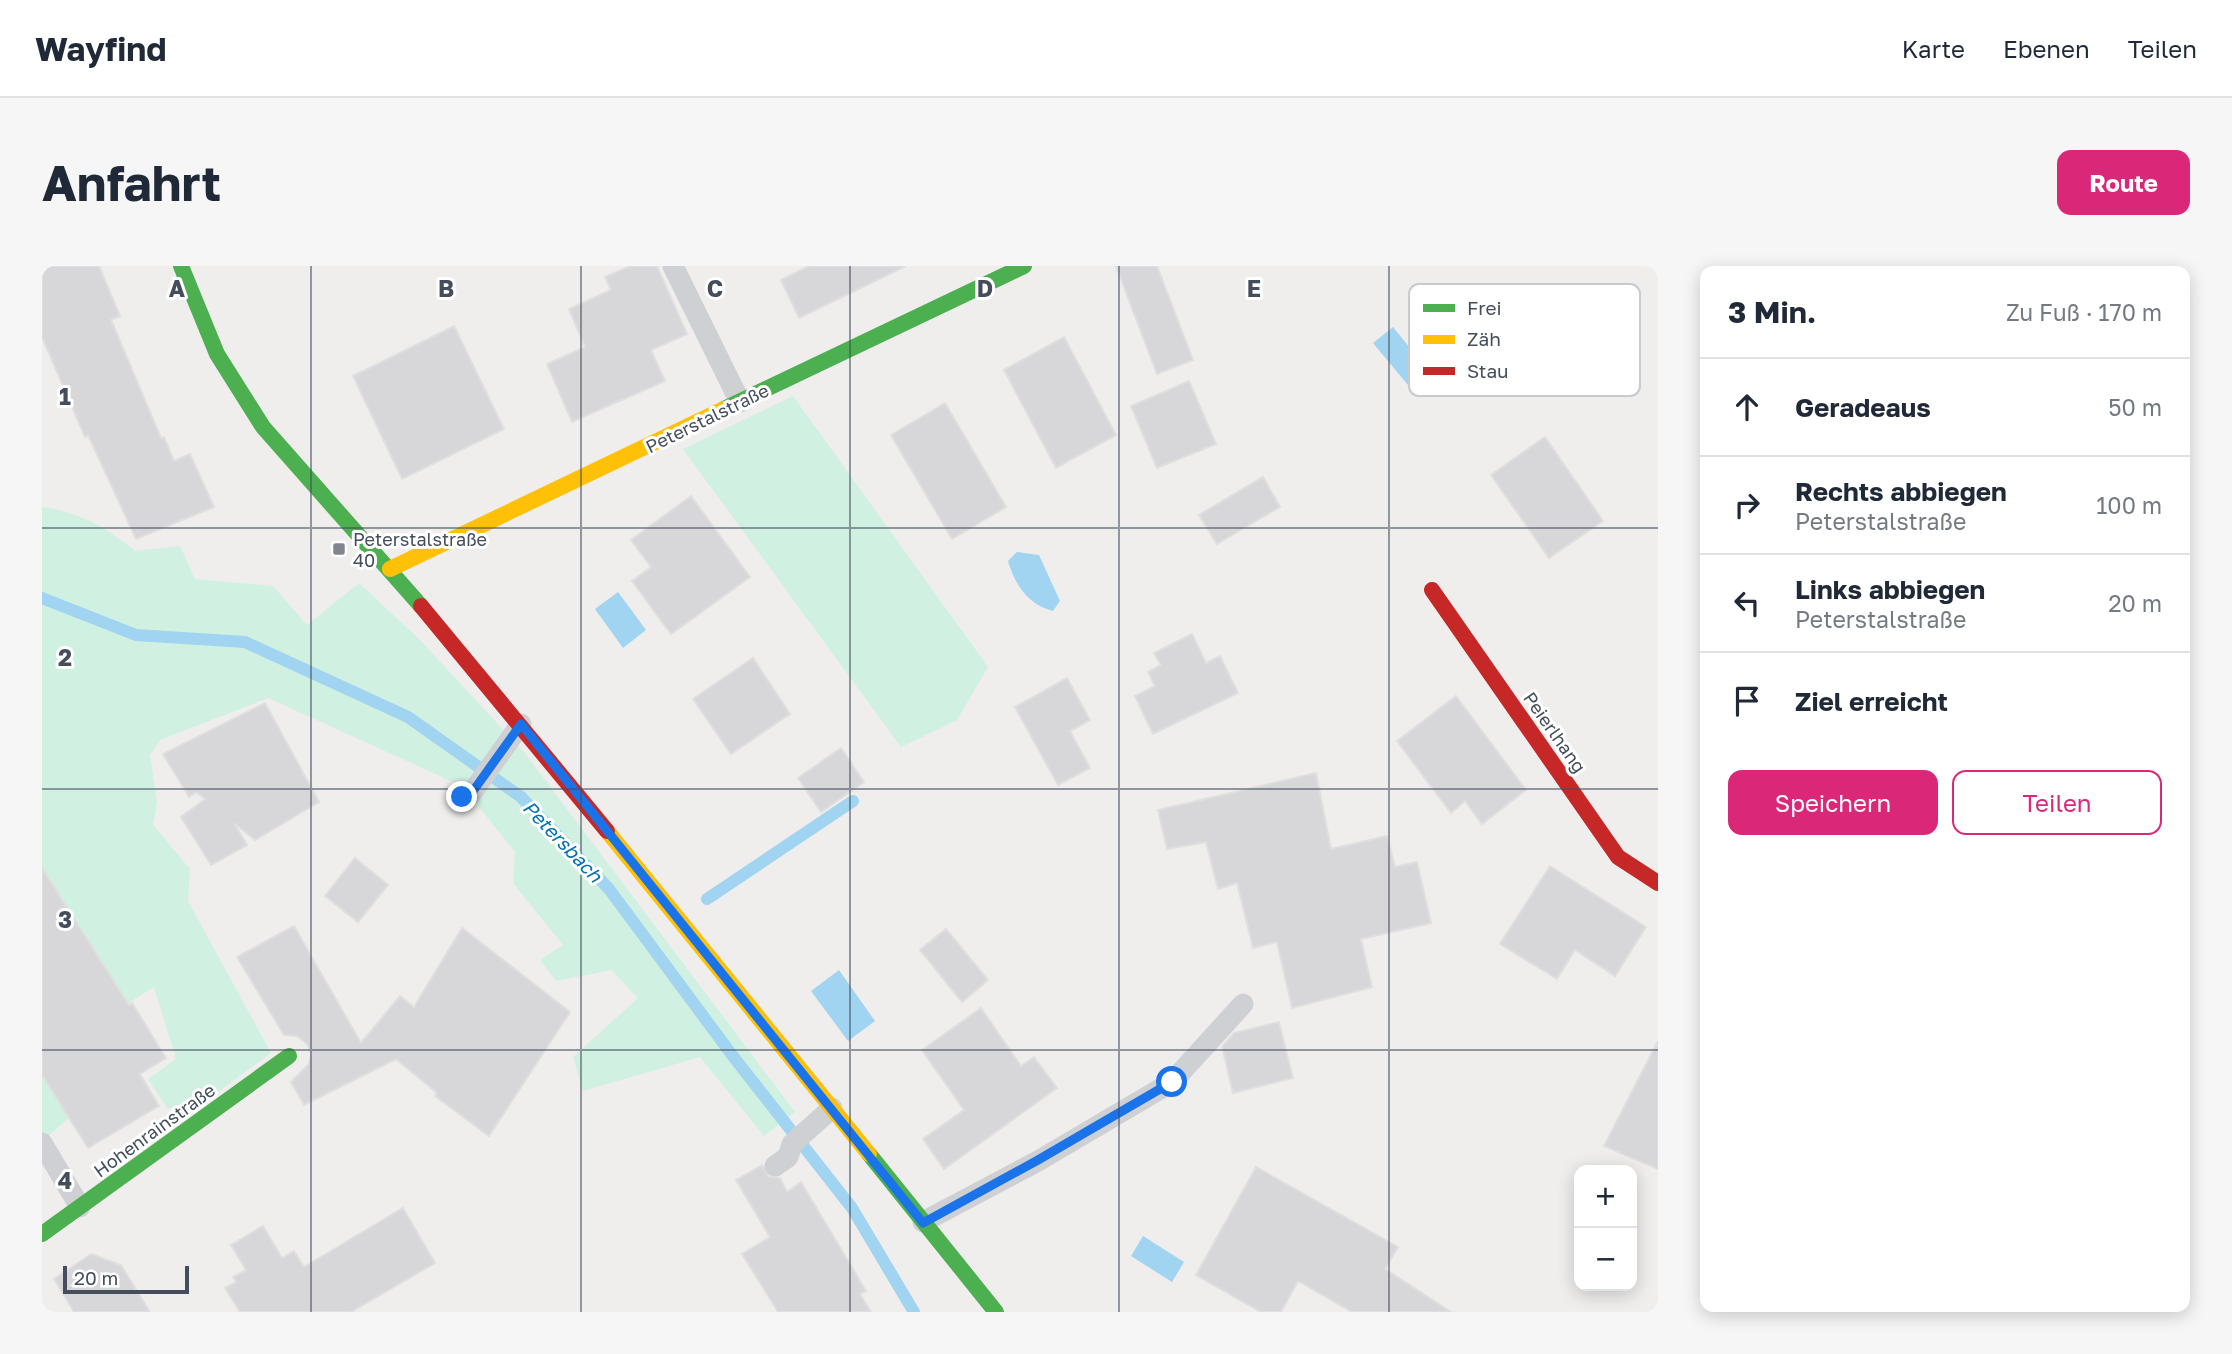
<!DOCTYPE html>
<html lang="de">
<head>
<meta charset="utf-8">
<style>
  :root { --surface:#fff; --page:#f6f6f7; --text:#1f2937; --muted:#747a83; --line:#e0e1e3; --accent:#db2777 }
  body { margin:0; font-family:"Golos Text",sans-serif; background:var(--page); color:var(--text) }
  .controls { position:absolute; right:21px; bottom:21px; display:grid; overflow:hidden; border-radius:14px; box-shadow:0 4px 18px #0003 }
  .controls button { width:63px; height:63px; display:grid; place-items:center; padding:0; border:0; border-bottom:2px solid var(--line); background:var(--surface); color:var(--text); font:35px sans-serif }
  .scale { position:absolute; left:21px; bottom:18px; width:126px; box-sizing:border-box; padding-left:7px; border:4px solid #444d5c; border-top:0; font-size:19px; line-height:24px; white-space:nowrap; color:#444d5c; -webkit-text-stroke:5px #fff; paint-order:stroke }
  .stop { position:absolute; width:21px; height:21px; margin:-16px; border:5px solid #1a73e8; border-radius:50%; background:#fff }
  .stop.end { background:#1a73e8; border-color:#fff; box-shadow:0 2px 7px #0008 }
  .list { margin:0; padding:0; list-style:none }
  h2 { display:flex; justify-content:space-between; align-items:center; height:91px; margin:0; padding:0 28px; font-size:30px }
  h2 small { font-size:23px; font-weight:400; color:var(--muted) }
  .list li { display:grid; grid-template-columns:46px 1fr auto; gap:21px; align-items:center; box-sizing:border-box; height:98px; padding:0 28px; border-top:2px solid var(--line) }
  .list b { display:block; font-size:26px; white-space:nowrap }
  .list p { margin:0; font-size:23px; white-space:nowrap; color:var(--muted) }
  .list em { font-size:23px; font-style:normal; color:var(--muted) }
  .actions { display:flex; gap:14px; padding:21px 28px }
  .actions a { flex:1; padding:16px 0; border:2px solid var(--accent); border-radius:14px; text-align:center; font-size:24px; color:var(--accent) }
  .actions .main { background:var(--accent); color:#fff }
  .icon { flex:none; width:38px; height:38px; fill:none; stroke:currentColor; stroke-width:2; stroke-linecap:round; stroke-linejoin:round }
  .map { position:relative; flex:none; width:1616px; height:1046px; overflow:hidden; border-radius:14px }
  header { display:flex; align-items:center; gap:42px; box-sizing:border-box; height:98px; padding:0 35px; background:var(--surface); border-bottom:2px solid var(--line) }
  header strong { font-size:33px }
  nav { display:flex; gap:38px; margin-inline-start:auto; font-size:24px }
  .intro { display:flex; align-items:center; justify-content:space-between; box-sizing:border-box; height:168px; padding:0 42px }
  h1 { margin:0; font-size:49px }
  .button { padding:18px 32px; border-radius:14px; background:var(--accent); color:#fff; font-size:24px; font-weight:700 }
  main { display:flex; gap:42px; padding:0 42px }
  aside { flex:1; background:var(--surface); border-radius:14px; box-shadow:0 4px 18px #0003 }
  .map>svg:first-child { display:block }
  .green { fill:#d0f0e1 }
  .water { fill:#a1d4f0 }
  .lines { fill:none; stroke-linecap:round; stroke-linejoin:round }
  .stream { stroke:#a1d4f0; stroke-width:12 }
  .building { fill:#d7d7d9; stroke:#e0dfe0; stroke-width:2 }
  .lane { stroke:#ced0d4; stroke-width:21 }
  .fast { stroke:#4caf50; stroke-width:16 }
  .slow { stroke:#ffc107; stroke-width:16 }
  .jam { stroke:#c62828; stroke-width:16 }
  .route { stroke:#1a73e8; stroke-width:9 }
  .grid { fill:none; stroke:#444d5c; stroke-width:2; stroke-opacity:0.55 }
  .poi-dot { fill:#80858f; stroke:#fff; stroke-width:2.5 }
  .labels { text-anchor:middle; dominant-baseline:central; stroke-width:6; stroke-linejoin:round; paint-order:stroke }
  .street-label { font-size:18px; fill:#444d5c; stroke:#fff }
  .poi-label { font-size:18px; fill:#444d5c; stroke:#fff; text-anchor:start }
  .water-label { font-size:19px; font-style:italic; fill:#0171b1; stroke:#fff }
  .key { fill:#fff; stroke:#c7cace; stroke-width:2 }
  .key-label { font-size:19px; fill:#444d5c }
  .grid-label { font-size:23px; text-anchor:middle; font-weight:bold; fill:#444d5c; stroke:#fff; stroke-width:6; stroke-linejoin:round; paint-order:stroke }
</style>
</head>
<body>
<header>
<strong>Wayfind</strong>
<nav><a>Karte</a><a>Ebenen</a><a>Teilen</a></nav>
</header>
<div class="intro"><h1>Anfahrt</h1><a class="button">Route</a></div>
<main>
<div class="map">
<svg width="1616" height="1046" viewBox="0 0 1616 1046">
  <rect width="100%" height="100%" fill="#efeeed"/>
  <g class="green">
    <path d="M751,130L946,401L915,454L859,481L641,183Z"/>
    <path d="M0,241C37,246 64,261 93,285L138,280L153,313L231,320L265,359L317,317L378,374L482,486L753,846L722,870L658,791L541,825L531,791L596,732L569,704L514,715L498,694L521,679L471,617L473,586L420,520L226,432L118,474L108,489L115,536L111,559L148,603L146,635L229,787L172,829L126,843L106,813L134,793L112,721L0,791Z"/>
    <path d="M0,809L27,852L0,875Z"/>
  </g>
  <g class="water">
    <path d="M1351,61L1385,103L1366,119L1331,77Z"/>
    <path d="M975,286L997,289L1018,335L1011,345C986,339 973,319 966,295Z"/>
    <path d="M576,326L604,364L581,382L553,343Z"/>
    <path d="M797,704L833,755L806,775L769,725Z"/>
    <path d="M1101,970L1142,996L1130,1016L1089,990Z"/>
  </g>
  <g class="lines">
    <g class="stream">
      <path d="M0,332L94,369L203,376L366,451L479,531L567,623L690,789L810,942L872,1046"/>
      <path d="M665,633L811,535"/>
    </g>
  </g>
  <g class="building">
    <path d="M0,0H57L78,50L69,54L119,172L122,171L132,195L148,188L172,241L94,273L46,169L43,171L0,71Z"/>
    <path d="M588,0H615L645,68L609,84L623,115L530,156L505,98L543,81L527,43L569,24L563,11Z"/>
    <path d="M767,0H864L757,52L739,14Z"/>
    <path d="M1074,0H1115L1151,94L1115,108Z"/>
    <path d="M412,60L462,163L360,213L311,110Z"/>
    <path d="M1022,71L1074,169L1014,202L962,104Z"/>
    <path d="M1147,115L1174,178L1115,202L1089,140Z"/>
    <path d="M903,137L964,241L910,273L849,169Z"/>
    <path d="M1503,171L1561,255L1507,292L1449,209Z"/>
    <path d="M1221,211L1238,241L1175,278L1157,249Z"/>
    <path d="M649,230L708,311L629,368L590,315L609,301L589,274Z"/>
    <path d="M1150,368L1164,397L1178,390L1196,427L1111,468L1093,430L1113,420L1106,406L1119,399L1112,387Z"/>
    <path d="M711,392L748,448L689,488L651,433Z"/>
    <path d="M1025,412L1048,454L1028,465L1048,502L1016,519L973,441Z"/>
    <path d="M1414,430L1484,524L1440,558L1423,535L1409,547L1355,475Z"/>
    <path d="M223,437L277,536L213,574L192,557L205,579L169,599L139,551L163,533L154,526L147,531L121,488Z"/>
    <path d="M799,482L822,516L779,546L756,512Z"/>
    <path d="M1274,507L1289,583L1345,570L1353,601L1375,596L1389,657L1319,673L1330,721L1250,742L1235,676L1211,682L1195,617L1176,623L1164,576L1125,583L1116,544Z"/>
    <path d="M313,592L346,619L316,656L283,630Z"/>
    <path d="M1508,600L1604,661L1573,710L1533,684L1515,713L1458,678Z"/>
    <path d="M0,602L87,739L90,737L124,792L98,808L117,840L46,882L0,809Z"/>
    <path d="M252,660L319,777L358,730L372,741L420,662L528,746L447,870L393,830L395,827L354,793L262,839L249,816L267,798L269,788L265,778L255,770L242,769L195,691Z"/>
    <path d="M904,663L946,714L920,736L878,684Z"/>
    <path d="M939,742L979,800L992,791L1015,822L902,903L881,873L922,844L880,784Z"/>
    <path d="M1237,756L1251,812L1191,827L1180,781L1192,767Z"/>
    <path d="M1616,775V903L1562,880Z"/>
    <path d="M720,899L727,911L738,912L745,926L759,916L824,1025L818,1028L829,1046H736L700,988L728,971L694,914Z"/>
    <path d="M1214,901L1356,981L1343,1003L1409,1046H1310L1256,1015L1239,1046H1219L1154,1009Z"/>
    <path d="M361,942L393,997L309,1046H198L183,1022L194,1016L191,1011L204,1004L189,979L221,960L240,992L252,985L262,1001Z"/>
    <path d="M49,988L79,999L108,1046H32L12,1013Z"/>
  </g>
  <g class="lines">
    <g class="lane">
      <path d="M631,0L698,136"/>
      <path d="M420,531L429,528L479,458"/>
      <path d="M0,877L38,941"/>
      <path d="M733,900L746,891L750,878L790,842"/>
      <path d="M881,956L996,895L1130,816L1201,738"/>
    </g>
    <g class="fast">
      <path d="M139,0L175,88L221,161L379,340"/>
      <path d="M682,143L982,0"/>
      <path d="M827,888L954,1046"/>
      <path d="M0,968L247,790"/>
    </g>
    <g class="slow">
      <path d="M348,303L682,143"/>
      <path d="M565,565L827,888"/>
    </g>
    <g class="jam">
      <path d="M1390,324L1576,591L1616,617"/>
      <path d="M379,340L565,565"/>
    </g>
  </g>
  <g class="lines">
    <path class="route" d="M420,531L429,528L479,458L881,957L996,894L1130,816"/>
  </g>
  <path class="grid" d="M269,0V1046M539,0V1046M808,0V1046M1077,0V1046M1347,0V1046M0,262H1616M0,523H1616M0,784H1616"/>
  <rect class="poi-dot" x="290" y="276" width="14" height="14" rx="3.5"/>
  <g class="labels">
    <g class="street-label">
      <text transform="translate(665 152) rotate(-26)">Peterstalstraße</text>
      <text transform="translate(1513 466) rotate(55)">Peierlhang</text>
      <text transform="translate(112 864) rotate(-36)">Hohenrainstraße</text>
    </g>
    <g class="poi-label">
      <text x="311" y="273">Peterstalstraße<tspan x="311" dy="21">40</tspan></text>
    </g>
    <g class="water-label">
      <text transform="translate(521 575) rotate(46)">Petersbach</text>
    </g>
  </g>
  <rect x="1367" y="18" width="231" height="112" rx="10" class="key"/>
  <rect x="1381" y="38" width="32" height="8" fill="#4caf50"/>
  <rect x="1381" y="69" width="32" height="9" fill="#ffc107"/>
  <rect x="1381" y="101" width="32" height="8" fill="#c62828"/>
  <g class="key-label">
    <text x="1425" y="49">Frei</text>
    <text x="1425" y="80">Zäh</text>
    <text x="1425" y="112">Stau</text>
  </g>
  <g class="grid-label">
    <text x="135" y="31">A</text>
    <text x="404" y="31">B</text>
    <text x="673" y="31">C</text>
    <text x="943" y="31">D</text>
    <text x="1212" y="31">E</text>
    <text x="23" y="139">1</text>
    <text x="23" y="400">2</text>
    <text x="23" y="662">3</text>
    <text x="23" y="923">4</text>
  </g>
</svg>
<div class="controls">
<button>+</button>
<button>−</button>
</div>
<div class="scale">20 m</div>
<div class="stop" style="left:1130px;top:816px"></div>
<div class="stop end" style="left:420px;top:531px"></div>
</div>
<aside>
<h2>3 Min.<small>Zu Fuß · 170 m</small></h2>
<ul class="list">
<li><svg class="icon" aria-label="ahead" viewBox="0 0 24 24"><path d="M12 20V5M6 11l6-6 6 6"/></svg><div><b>Geradeaus</b></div><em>50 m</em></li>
<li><svg class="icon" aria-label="right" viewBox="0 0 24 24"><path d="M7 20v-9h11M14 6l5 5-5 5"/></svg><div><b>Rechts abbiegen</b><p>Peterstalstraße</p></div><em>100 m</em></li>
<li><svg class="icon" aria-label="left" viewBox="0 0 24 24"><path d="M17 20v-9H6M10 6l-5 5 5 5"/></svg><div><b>Links abbiegen</b><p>Peterstalstraße</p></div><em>20 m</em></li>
<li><svg class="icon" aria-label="arrive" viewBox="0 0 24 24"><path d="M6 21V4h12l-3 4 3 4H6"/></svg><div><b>Ziel erreicht</b></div></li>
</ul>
<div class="actions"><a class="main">Speichern</a><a>Teilen</a></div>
</aside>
</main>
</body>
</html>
